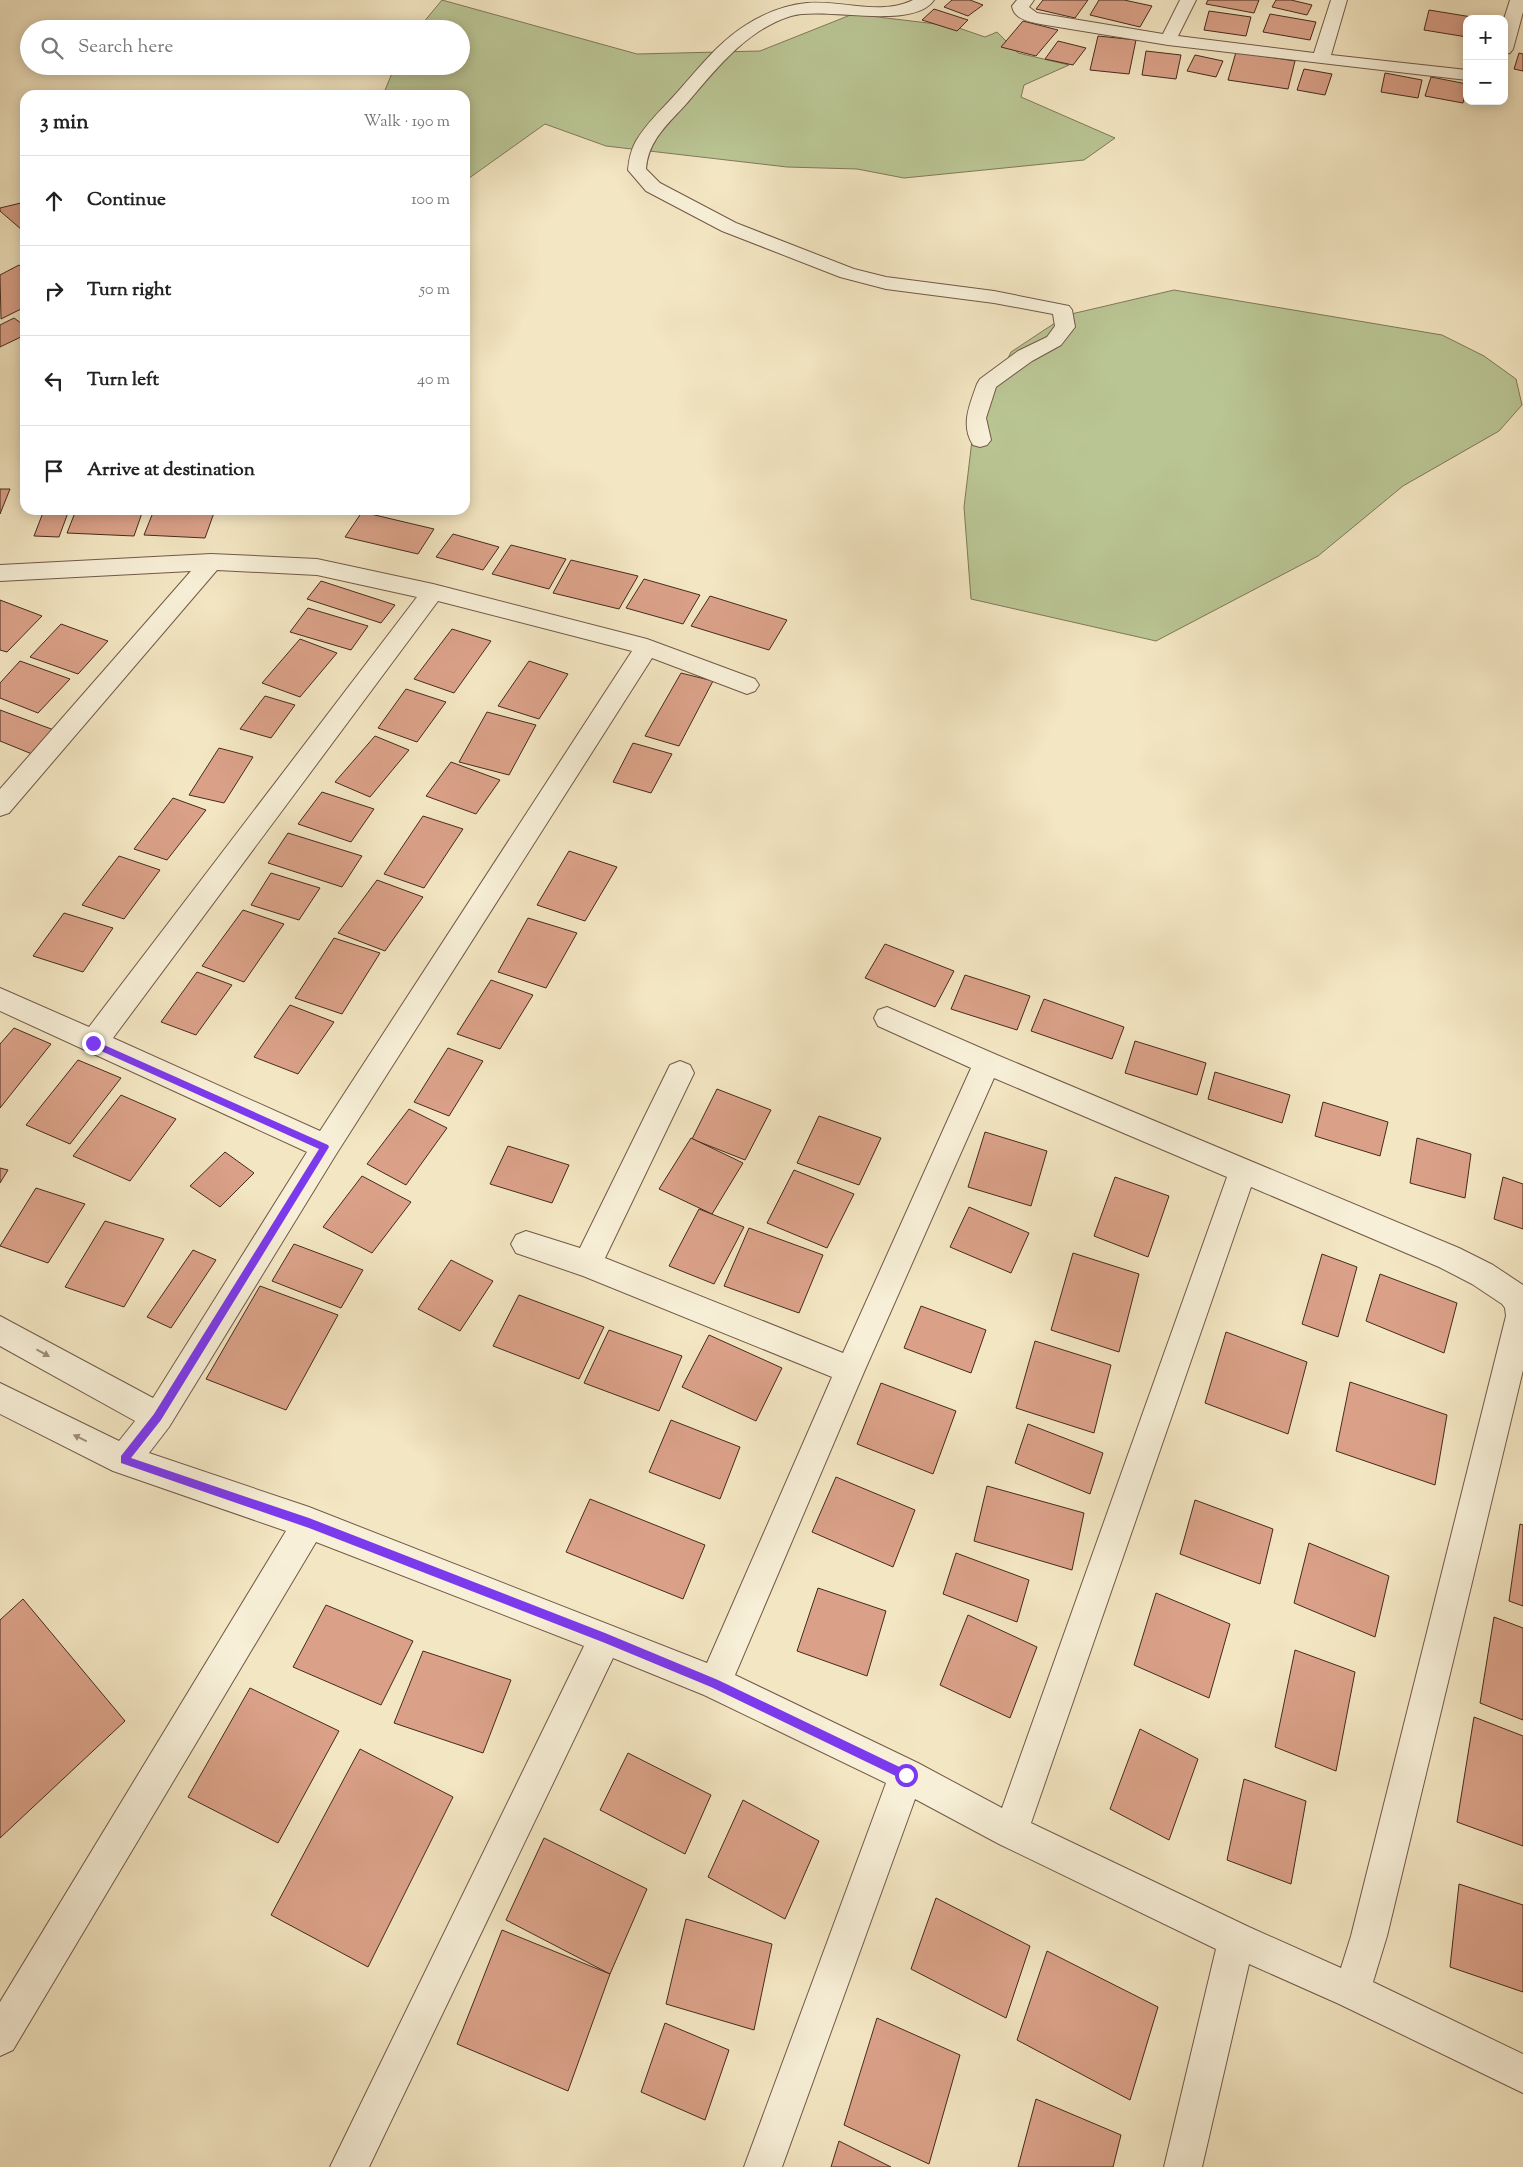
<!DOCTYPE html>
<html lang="en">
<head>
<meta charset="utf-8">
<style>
  :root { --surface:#fff; --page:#f6f6f6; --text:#222; --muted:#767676; --line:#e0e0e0 }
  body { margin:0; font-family:"Sorts Mill Goudy",serif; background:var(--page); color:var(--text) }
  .controls { position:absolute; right:15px; top:15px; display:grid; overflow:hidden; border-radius:10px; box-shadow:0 2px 12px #0003 }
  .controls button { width:45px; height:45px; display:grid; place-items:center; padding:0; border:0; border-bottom:1px solid var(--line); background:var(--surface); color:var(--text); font:25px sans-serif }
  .stop { position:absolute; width:15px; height:15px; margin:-11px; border:4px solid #7c3aed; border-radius:50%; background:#fff }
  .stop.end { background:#7c3aed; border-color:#fff; box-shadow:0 1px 5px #0008 }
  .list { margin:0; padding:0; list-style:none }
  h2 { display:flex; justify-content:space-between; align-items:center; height:65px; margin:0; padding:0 20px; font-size:21px }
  h2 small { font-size:16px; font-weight:400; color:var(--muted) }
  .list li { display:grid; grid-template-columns:32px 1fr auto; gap:15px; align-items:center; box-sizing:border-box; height:90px; padding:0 20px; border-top:1px solid var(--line) }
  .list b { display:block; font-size:19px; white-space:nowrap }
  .list em { font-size:16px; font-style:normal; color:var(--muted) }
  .icon { flex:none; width:28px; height:28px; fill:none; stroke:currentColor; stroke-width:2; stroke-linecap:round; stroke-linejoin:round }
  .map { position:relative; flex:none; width:1523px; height:2167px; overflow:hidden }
  .search { position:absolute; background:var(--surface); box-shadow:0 2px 12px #0003; left:20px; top:20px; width:450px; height:55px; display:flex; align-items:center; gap:12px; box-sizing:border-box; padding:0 18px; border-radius:28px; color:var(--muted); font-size:19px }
  .panel { position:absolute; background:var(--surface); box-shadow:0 2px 12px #0003; left:20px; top:90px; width:450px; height:425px; border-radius:15px }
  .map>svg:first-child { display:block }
  .green { fill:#bac594; stroke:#80785a }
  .building { fill:#daa188; stroke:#472a1f }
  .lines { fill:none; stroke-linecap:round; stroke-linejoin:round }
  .street-casing { stroke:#725948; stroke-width:2 }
  .street { fill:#f7efd7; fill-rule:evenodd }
  .oneway { fill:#9f8c7b }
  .route { fill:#7c3aed }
</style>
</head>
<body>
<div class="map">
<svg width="1523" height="2167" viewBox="0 0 1523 2167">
  <rect width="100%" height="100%" fill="#f3e6c2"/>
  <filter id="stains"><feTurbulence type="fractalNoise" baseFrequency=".004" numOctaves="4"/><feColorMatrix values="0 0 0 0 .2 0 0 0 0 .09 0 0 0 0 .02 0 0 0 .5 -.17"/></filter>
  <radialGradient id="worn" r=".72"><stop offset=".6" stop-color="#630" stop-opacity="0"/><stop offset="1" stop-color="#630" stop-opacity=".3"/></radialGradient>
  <g class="green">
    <path d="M442,0L637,54L760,51L853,14L953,26L985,37L997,32L1018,53L1069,65L1024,85L1021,97L1115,138L1084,160L904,178L857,169L787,167L606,146L545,124L465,181V95H383L395,66H461V29H418Z"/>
    <path d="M1174,290L1442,335L1484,356L1516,379L1522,405L1499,431L1403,486L1318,556L1156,641L971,599L964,507L973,432L1011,352L1067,315Z"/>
  </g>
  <g class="building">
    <path d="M952,0H970L983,5L968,16L944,7Z"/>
    <path d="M1043,0H1088L1075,18L1036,9Z"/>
    <path d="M1099,0H1124L1152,6L1140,27L1090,15Z"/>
    <path d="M1208,0H1259L1254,13L1206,4Z"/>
    <path d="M1276,0H1291L1312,5L1307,15L1272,7Z"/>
    <path d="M934,9L968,20L957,31L922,20Z"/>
    <path d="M1429,10L1484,19H1467V37L1424,30Z"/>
    <path d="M1209,11L1251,17L1246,36L1204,30Z"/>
    <path d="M1270,14L1316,22L1310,40L1263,32Z"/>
    <path d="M1023,21L1058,30L1036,56L1001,47Z"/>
    <path d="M1098,36L1136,40L1129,74L1090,70Z"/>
    <path d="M1058,41L1086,48L1073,65L1045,59Z"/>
    <path d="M1146,51L1181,55L1176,79L1142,75Z"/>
    <path d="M1236,52L1295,61L1288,89L1228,80Z"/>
    <path d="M1519,53L1523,54V71L1514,69Z"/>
    <path d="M1195,55L1223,61L1216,77L1187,71Z"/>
    <path d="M1304,69L1332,74L1325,95L1297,90Z"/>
    <path d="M1385,73L1422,80L1418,98L1381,92Z"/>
    <path d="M1431,77L1467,84L1463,103L1425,96Z"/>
    <path d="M25,202V229L22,230L0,211V208Z"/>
    <path d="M19,265L25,270V307L1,319L0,275Z"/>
    <path d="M14,318L25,326V335L0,347V325Z"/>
    <path d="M0,489H10L0,514Z"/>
    <path d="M44,510H69L59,537L34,536Z"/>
    <path d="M76,510H143L134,536L67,533Z"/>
    <path d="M154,510H215L205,538L144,535Z"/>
    <path d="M362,512L434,529L418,554L345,537Z"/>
    <path d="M453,534L499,547L483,570L436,557Z"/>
    <path d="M511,545L566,559L549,589L492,574Z"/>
    <path d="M571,560L638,576L619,609L553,593Z"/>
    <path d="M644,579L700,595L683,624L626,608Z"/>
    <path d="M321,581L395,605L381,623L307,599Z"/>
    <path d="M710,596L787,620L769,650L691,626Z"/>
    <path d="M0,600L42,616L7,652L0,650Z"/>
    <path d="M308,608L368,626L351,650L290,632Z"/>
    <path d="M61,624L108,641L78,674L30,657Z"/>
    <path d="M452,629L491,641L454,693L414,679Z"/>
    <path d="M300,639L337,653L300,697L262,683Z"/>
    <path d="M20,661L70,679L38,713L0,698V683Z"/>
    <path d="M529,661L568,674L539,719L498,706Z"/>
    <path d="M681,673L713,681L679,746L645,736Z"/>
    <path d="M406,689L446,702L417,742L378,728Z"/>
    <path d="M265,696L295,705L271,738L240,729Z"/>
    <path d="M0,710L54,730L32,754L0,741Z"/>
    <path d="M487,712L536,725L509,775L459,762Z"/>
    <path d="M375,736L409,750L370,797L335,782Z"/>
    <path d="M633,743L672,754L651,793L613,782Z"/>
    <path d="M219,748L253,757L224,803L189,795Z"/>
    <path d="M451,762L500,780L476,814L426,796Z"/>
    <path d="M322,792L374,809L351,842L298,824Z"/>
    <path d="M173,798L206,810L167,860L134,849Z"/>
    <path d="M423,816L463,829L424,888L384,874Z"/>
    <path d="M288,833L362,856L342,887L268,863Z"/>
    <path d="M569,851L617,867L585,921L537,905Z"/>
    <path d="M119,856L160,870L124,919L82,905Z"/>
    <path d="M271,873L320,888L299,920L251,905Z"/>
    <path d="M377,880L423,897L385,951L338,933Z"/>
    <path d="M243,910L284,924L244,982L202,966Z"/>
    <path d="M64,913L113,928L83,972L33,956Z"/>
    <path d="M528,918L577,933L546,988L498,972Z"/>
    <path d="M334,938L380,953L342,1014L295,998Z"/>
    <path d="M885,944L954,971L935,1007L865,978Z"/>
    <path d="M197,972L232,985L196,1035L161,1022Z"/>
    <path d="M965,975L1030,996L1017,1030L951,1009Z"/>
    <path d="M491,980L533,995L500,1049L457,1034Z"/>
    <path d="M1044,999L1124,1027L1112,1059L1031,1031Z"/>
    <path d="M290,1005L334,1022L298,1074L254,1057Z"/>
    <path d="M14,1028L51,1044L0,1108V1044Z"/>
    <path d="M1135,1041L1206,1063L1197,1095L1125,1073Z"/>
    <path d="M448,1048L483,1061L449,1116L414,1102Z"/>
    <path d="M78,1060L121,1078L70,1144L26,1125Z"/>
    <path d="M1215,1072L1290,1095L1282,1123L1208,1099Z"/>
    <path d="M717,1089L771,1110L745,1160L692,1139Z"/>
    <path d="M121,1095L176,1119L130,1181L73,1156Z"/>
    <path d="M1323,1102L1388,1122L1380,1156L1315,1136Z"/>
    <path d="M409,1109L447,1128L406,1185L367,1164Z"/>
    <path d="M819,1116L881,1138L859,1185L797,1163Z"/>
    <path d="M985,1132L1047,1151L1031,1206L968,1187Z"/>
    <path d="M691,1138L743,1163L712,1214L659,1189Z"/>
    <path d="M1417,1138L1471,1154L1465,1198L1410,1183Z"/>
    <path d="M508,1146L569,1165L552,1203L490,1184Z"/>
    <path d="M225,1152L254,1173L220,1207L190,1186Z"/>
    <path d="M0,1168L8,1170L0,1183Z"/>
    <path d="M794,1170L854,1194L827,1248L767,1223Z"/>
    <path d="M362,1176L411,1202L372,1253L323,1227Z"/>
    <path d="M1115,1177L1169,1196L1148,1257L1094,1236Z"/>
    <path d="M1503,1177L1523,1184V1229L1494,1219Z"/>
    <path d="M36,1188L85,1204L48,1263L0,1246Z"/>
    <path d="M969,1207L1029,1233L1011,1273L950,1247Z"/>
    <path d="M699,1209L744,1227L714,1284L669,1266Z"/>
    <path d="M105,1221L164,1239L124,1307L65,1287Z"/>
    <path d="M749,1228L823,1255L799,1313L724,1286Z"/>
    <path d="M294,1244L363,1270L341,1308L272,1281Z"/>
    <path d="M193,1250L216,1260L171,1328L147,1317Z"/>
    <path d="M1073,1253L1139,1274L1119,1352L1051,1330Z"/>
    <path d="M1322,1254L1357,1267L1338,1337L1302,1324Z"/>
    <path d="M451,1260L493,1281L460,1331L418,1309Z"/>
    <path d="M1380,1274L1457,1303L1444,1353L1366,1321Z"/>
    <path d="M260,1286L338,1315L286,1410L206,1379Z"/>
    <path d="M519,1295L604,1327L579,1379L493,1346Z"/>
    <path d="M921,1306L986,1330L971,1373L904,1348Z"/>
    <path d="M609,1330L682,1356L659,1411L584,1383Z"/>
    <path d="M1226,1332L1307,1362L1288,1434L1205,1403Z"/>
    <path d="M709,1335L782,1368L756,1421L682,1387Z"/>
    <path d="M1035,1341L1111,1365L1094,1433L1016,1408Z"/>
    <path d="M1350,1382L1447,1415L1435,1485L1336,1451Z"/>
    <path d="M881,1383L956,1411L933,1474L857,1444Z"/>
    <path d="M671,1420L740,1447L720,1499L649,1472Z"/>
    <path d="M1028,1424L1103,1453L1090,1494L1015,1463Z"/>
    <path d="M836,1477L915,1510L893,1567L812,1532Z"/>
    <path d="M987,1486L1084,1513L1072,1570L974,1541Z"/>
    <path d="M590,1499L705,1545L683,1599L566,1552Z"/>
    <path d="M1195,1500L1273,1529L1260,1584L1180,1554Z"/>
    <path d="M1520,1524L1523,1525V1606L1509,1601Z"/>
    <path d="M1309,1543L1389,1576L1375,1637L1294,1603Z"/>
    <path d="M956,1553L1029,1580L1017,1622L943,1594Z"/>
    <path d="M818,1588L886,1611L867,1676L797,1651Z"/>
    <path d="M1156,1593L1230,1624L1209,1698L1134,1665Z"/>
    <path d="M23,1599L125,1721L0,1838V1620Z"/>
    <path d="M326,1605L413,1641L381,1705L293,1667Z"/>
    <path d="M968,1615L1037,1647L1010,1718L940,1685Z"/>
    <path d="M1494,1617L1523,1628V1720L1480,1703Z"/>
    <path d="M1295,1650L1355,1672L1336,1771L1275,1747Z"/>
    <path d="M423,1651L511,1680L483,1753L394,1723Z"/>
    <path d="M250,1688L339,1731L278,1843L188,1797Z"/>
    <path d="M1474,1717L1523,1736V1846L1457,1822Z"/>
    <path d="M1140,1729L1198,1759L1169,1840L1110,1809Z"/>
    <path d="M360,1749L453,1797L368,1967L271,1915Z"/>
    <path d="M628,1753L711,1795L685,1854L600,1810Z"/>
    <path d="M1244,1779L1306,1801L1291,1884L1227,1860Z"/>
    <path d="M743,1800L819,1841L785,1919L708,1877Z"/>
    <path d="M544,1838L647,1889L610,1974L506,1920Z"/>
    <path d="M1459,1884L1523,1905V1992L1450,1967Z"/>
    <path d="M936,1898L1030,1946L1006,2018L911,1969Z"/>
    <path d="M686,1919L772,1944L754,2030L666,2004Z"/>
    <path d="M502,1930L610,1974L568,2091L457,2044Z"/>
    <path d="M1047,1951L1158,2007L1130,2100L1017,2040Z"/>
    <path d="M877,2018L960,2055L929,2164L844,2125Z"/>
    <path d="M665,2023L729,2050L705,2120L641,2092Z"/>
    <path d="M1036,2099L1121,2135L1113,2167H1018Z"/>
    <path d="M839,2141L891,2167H831Z"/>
  </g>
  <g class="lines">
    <defs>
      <g id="street">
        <path d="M913,0H934C913,31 825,6 791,16C746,30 716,69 687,103C669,123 648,140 646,169L660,183L736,223L854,269L886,277L994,291L1069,306L1072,310L1075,327L1061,345L1032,361L996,387L986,418L991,440L987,445L980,447L973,445C960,425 970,404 977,384L980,379L1018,351L1047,337L1055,326L1053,314L994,303L886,289L840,277L722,231L646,191L628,170C629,159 631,150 636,141C646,124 660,111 673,97C696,72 717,43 746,25C765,13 785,5 807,3C842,0 880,16 913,0Z"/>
        <path d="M1017,0H1034L1029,7L1037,13L1163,34L1180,0H1196L1178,36L1314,53L1331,0H1347L1331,55L1467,70V80L1168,45L1040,24C1028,21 1014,19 1012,6Z"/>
        <path d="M1510,0H1523V12L1513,49L1510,53L1504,54V19Z"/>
        <path d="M211,554L317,559L433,584L647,639L755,679L759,685L755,691L747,694L652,658L335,1156L169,1427L149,1453L309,1507L707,1663L832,1377L583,1276L516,1253L511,1244L516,1235L526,1231L580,1248L670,1065L680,1061L690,1065L694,1073L605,1258L843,1353L971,1068L878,1026L874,1018L878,1010L887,1007L997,1055L1459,1248L1493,1265L1523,1285V1370L1387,1936L1373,1982L1523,2054V2093L1339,2004L1249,1964L1202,2167H1164L1216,1949L999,1844L915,1799L782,2167H744L886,1783L704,1695L613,1658L369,2167H330L584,1646L316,1542L13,2050L0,2056V2002L286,1531L113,1471L0,1414V1383L119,1441L135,1421L0,1346V1316L153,1398L307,1152L0,1011V988L89,1027L417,597L317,575L217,570L9,813L0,816V789L191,571L0,581V565ZM438,601L632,651L320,1131L113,1038ZM994,1078L1227,1177L1002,1808L918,1763L735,1675L864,1372ZM1251,1187L1439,1267L1472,1284L1502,1304L1505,1308L1506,1316L1351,1936L1341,1968L1249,1927L1031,1823Z"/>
      </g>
    </defs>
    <use href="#street" class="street-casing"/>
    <use href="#street" class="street"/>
  </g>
  <defs><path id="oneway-solid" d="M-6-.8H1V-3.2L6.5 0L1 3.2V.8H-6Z" transform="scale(1.25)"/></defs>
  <g class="oneway">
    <use href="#oneway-solid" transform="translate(43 1353) rotate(29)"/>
    <use href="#oneway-solid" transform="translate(80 1438) rotate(-154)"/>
  </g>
  <path class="route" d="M93,1040L328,1145L329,1147L161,1420L131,1458L309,1518L605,1633L718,1680L910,1772V1779H902L711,1687L605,1643L309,1528L121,1463V1456L154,1414L319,1149L90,1046V1041Z"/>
  <rect width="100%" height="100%" filter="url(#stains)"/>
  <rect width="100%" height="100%" fill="url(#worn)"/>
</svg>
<div class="controls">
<button>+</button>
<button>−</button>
</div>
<div class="stop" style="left:906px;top:1775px"></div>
<div class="stop end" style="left:93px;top:1043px"></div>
<div class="search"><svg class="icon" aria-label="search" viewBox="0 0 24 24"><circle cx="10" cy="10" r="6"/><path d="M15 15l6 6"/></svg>Search here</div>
<section class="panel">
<h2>3 min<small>Walk · 190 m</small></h2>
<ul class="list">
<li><svg class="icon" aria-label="ahead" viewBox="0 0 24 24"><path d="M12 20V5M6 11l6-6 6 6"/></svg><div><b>Continue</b></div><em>100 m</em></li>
<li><svg class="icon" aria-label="right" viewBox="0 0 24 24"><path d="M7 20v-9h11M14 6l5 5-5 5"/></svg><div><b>Turn right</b></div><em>50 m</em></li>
<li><svg class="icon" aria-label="left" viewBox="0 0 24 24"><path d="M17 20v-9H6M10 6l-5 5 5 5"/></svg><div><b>Turn left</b></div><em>40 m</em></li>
<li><svg class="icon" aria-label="arrive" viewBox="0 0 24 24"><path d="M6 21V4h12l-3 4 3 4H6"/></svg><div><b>Arrive at destination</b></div></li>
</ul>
</section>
</div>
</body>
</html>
